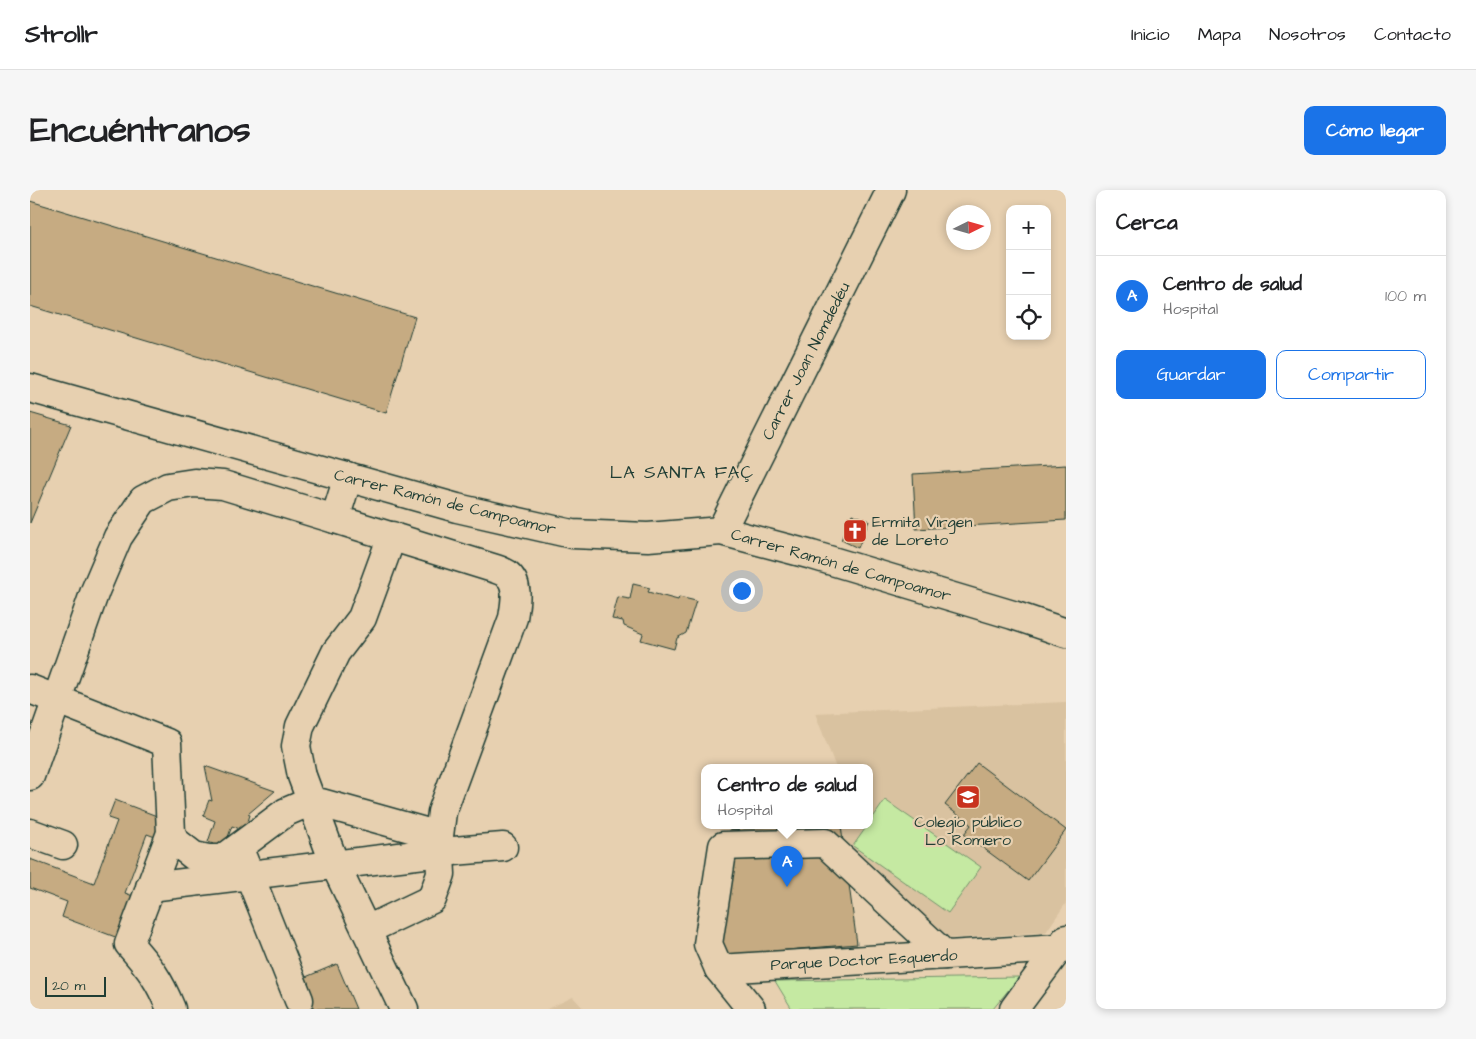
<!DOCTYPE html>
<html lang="es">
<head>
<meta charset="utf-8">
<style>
  :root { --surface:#fff; --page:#f6f6f6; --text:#202124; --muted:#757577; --line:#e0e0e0; --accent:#1a73e8 }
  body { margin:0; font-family:"Architects Daughter",sans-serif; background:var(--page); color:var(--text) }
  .controls { position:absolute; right:15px; top:15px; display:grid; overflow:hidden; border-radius:10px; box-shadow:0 2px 8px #0003 }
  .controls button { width:45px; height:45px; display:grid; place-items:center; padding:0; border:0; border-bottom:1px solid var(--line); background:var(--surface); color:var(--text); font:25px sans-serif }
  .compass { position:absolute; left:916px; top:15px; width:45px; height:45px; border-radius:50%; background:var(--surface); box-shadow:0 2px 8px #0003; rotate:85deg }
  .scale { position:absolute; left:15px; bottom:12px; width:61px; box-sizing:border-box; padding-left:5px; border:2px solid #1f3d34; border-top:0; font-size:14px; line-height:18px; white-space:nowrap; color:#1f3d34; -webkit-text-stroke:4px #e7d0b0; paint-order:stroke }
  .you { position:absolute; left:711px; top:400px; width:18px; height:18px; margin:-12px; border:4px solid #fff; border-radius:50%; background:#1a73e8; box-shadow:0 0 0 8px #1a73e833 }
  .badge { display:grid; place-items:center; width:32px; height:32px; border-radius:50%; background:var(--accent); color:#fff; font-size:16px; font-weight:700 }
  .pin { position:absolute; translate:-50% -41px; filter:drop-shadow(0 1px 2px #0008) }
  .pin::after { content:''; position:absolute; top:26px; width:18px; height:15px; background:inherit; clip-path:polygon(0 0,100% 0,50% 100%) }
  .popup { position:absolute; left:671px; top:574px; width:172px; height:65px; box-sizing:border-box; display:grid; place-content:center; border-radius:10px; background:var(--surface); filter:drop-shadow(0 1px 4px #0005); font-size:16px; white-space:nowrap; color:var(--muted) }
  .popup b { font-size:19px; color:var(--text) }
  .popup::after { content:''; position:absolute; left:50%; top:100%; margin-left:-10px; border:10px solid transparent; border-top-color:var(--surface) }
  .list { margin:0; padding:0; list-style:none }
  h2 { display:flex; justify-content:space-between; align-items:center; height:65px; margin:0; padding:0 20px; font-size:21px }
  h2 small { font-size:16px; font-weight:400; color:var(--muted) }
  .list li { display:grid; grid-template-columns:32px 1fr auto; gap:15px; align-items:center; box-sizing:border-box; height:80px; padding:0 20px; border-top:1px solid var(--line) }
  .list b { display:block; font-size:19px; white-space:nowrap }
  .list p { margin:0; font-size:16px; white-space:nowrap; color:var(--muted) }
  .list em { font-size:16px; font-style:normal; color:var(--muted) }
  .actions { display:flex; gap:10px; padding:15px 20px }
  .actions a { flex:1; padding:11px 0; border:1px solid var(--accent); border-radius:10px; text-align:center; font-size:18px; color:var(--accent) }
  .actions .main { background:var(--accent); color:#fff }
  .icon { flex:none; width:28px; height:28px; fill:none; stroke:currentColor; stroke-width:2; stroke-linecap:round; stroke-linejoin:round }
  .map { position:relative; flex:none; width:1036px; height:819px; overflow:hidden; border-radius:10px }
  header { display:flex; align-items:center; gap:30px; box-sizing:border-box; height:70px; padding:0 25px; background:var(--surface); border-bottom:1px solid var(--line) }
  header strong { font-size:24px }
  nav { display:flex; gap:28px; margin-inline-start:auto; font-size:18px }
  .intro { display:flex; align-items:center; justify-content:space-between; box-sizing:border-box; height:120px; padding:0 30px }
  h1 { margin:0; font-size:35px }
  .button { padding:12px 22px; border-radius:10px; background:var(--accent); color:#fff; font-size:18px; font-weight:700 }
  main { display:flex; gap:30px; padding:0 30px }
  aside { flex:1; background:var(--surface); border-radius:10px; box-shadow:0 2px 8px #0003 }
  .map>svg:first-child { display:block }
  .built { fill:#d9c2a0 }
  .green { fill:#c5e9a2; stroke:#72936b }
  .building { fill:#c6ab82; stroke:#1f3d34 }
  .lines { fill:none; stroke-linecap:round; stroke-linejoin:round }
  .minor-casing { stroke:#1f3d34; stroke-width:31 }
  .minor { stroke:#e7d0b0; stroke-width:28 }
  .labels { text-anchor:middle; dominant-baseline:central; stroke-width:4.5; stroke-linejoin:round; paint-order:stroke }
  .street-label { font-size:16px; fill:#1f3d34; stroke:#e7d0b0 }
  .poi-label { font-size:16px; fill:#1f3d34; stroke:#e7d0b0; text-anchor:start }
  .neighbourhood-label { font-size:18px; letter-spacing:1px; fill:#1f3d34; stroke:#e7d0b0 }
</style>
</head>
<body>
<header>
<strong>Strollr</strong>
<nav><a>Inicio</a><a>Mapa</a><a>Nosotros</a><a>Contacto</a></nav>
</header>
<div class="intro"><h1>Encuéntranos</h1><a class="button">Cómo llegar</a></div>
<main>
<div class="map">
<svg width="1036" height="819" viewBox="0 0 1036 819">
  <rect width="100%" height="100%" fill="#e7d0b0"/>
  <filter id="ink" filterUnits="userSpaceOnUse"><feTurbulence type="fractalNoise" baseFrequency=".02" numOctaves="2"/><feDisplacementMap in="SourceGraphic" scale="10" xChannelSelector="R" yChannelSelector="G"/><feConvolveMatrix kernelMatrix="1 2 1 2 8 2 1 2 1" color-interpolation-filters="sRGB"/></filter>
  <g filter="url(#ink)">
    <g class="built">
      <path d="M1036,512V713L1016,742L916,749L817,669L811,636H840V578H806L785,523Z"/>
      <path d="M543,807L554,819H517Z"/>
    </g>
    <g class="green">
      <path d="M855,610L951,677L918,723L823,656L837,636H840V632Z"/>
      <path d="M989,787L963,819H762L745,791Z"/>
    </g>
    <g class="building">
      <path d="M0,11L385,127L356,223L0,116Z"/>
      <path d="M0,223L41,235L0,333Z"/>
      <path d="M1036,275V330L886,339L883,284Z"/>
      <path d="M822,324L839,331L828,358L811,350Z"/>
      <path d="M603,394L620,398L618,402L648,410L649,407L666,411L656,443L647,448L644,459L611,450L613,444L594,436L593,431L582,429L588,407L600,409Z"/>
      <path d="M947,573L1036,640L998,691L934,644L941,635L915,615Z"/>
      <path d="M175,576L245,601L218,624L220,625L215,641L202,636L194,658L178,652L185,631L173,626L179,610L182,611Z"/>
      <path d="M85,610L132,628L125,647L117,644L95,703L103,706L88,748L32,727L37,712L0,698V669L64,693L87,631L78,628Z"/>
      <path d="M760,636H811L827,754L687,766L700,639Z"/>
      <path d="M307,774L326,819H284L271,789Z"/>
    </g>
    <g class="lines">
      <defs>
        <g id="minor">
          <path d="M0,198L427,318L542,344L618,347L691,341L782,365L983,425L1036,443"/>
          <path d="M305,329L466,379C469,380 474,382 477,384C490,394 485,414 483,428L412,622L409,646L411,684L402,709L337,740"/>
          <path d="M691,341L861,0"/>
          <path d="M362,346L332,428L306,462L270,536L266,556L272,586L305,675L374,819"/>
          <path d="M0,499L137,553L141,643L99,754C120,778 129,789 141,819"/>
          <path d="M0,586L65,401L88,347L113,310L138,297L164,293L193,295L305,329L318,287"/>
          <path d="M0,643L33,655"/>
          <path d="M141,643L146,652L164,666L178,669H193L256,622L277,613H291L409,646"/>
          <path d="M213,669L269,810"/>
          <path d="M120,697L411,662L473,657"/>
          <path d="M689,779L678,754L693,656L795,653L915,765"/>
          <path d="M721,819L689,779L1030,758"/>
          <path d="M984,819L1036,749"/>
        </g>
      </defs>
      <use href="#minor" class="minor-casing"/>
      <use href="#minor" class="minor"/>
    </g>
  </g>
  <defs>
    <symbol id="church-square" viewBox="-11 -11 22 22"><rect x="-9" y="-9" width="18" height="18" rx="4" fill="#c8321e" stroke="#e7d0b0"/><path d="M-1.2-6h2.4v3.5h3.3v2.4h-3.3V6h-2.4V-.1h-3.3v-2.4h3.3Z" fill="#fff"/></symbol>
    <symbol id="school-square" viewBox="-11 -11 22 22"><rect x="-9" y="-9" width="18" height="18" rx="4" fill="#c8321e" stroke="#e7d0b0"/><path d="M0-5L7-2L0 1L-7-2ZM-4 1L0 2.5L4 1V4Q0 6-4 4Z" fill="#fff"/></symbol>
  </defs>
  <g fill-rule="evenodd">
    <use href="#church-square" x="811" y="327" width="28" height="28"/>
    <use href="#school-square" x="924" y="593" width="28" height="28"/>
  </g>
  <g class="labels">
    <g class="street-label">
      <text transform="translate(776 171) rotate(-63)">Carrer Joan Nomdedéu</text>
      <text transform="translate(415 312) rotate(14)">Carrer Ramón de Campoamor</text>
      <text transform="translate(811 375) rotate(16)">Carrer Ramón de Campoamor</text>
      <text transform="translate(834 770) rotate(-3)">Parque Doctor Esquerdo</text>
    </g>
    <g class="poi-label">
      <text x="842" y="332">Ermita Virgen<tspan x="842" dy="18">de Loreto</tspan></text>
      <text x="938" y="632" text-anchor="middle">Colegio público<tspan x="938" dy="18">Lo Romero</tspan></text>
    </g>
    <g class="neighbourhood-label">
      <text x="652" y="282">LA SANTA FAÇ</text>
    </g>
  </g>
</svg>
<div class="controls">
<button>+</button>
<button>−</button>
<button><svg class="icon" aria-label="locate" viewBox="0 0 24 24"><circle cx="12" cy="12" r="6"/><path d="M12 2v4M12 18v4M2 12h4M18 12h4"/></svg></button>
</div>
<svg class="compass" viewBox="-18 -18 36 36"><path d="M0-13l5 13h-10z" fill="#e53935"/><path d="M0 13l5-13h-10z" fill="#757577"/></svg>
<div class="scale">20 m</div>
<div class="you"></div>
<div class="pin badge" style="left:757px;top:697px">A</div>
<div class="popup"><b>Centro de salud</b>Hospital</div>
</div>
<aside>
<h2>Cerca<small></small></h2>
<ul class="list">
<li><span class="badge">A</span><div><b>Centro de salud</b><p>Hospital</p></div><em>100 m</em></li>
</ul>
<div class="actions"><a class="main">Guardar</a><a>Compartir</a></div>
</aside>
</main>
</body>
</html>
